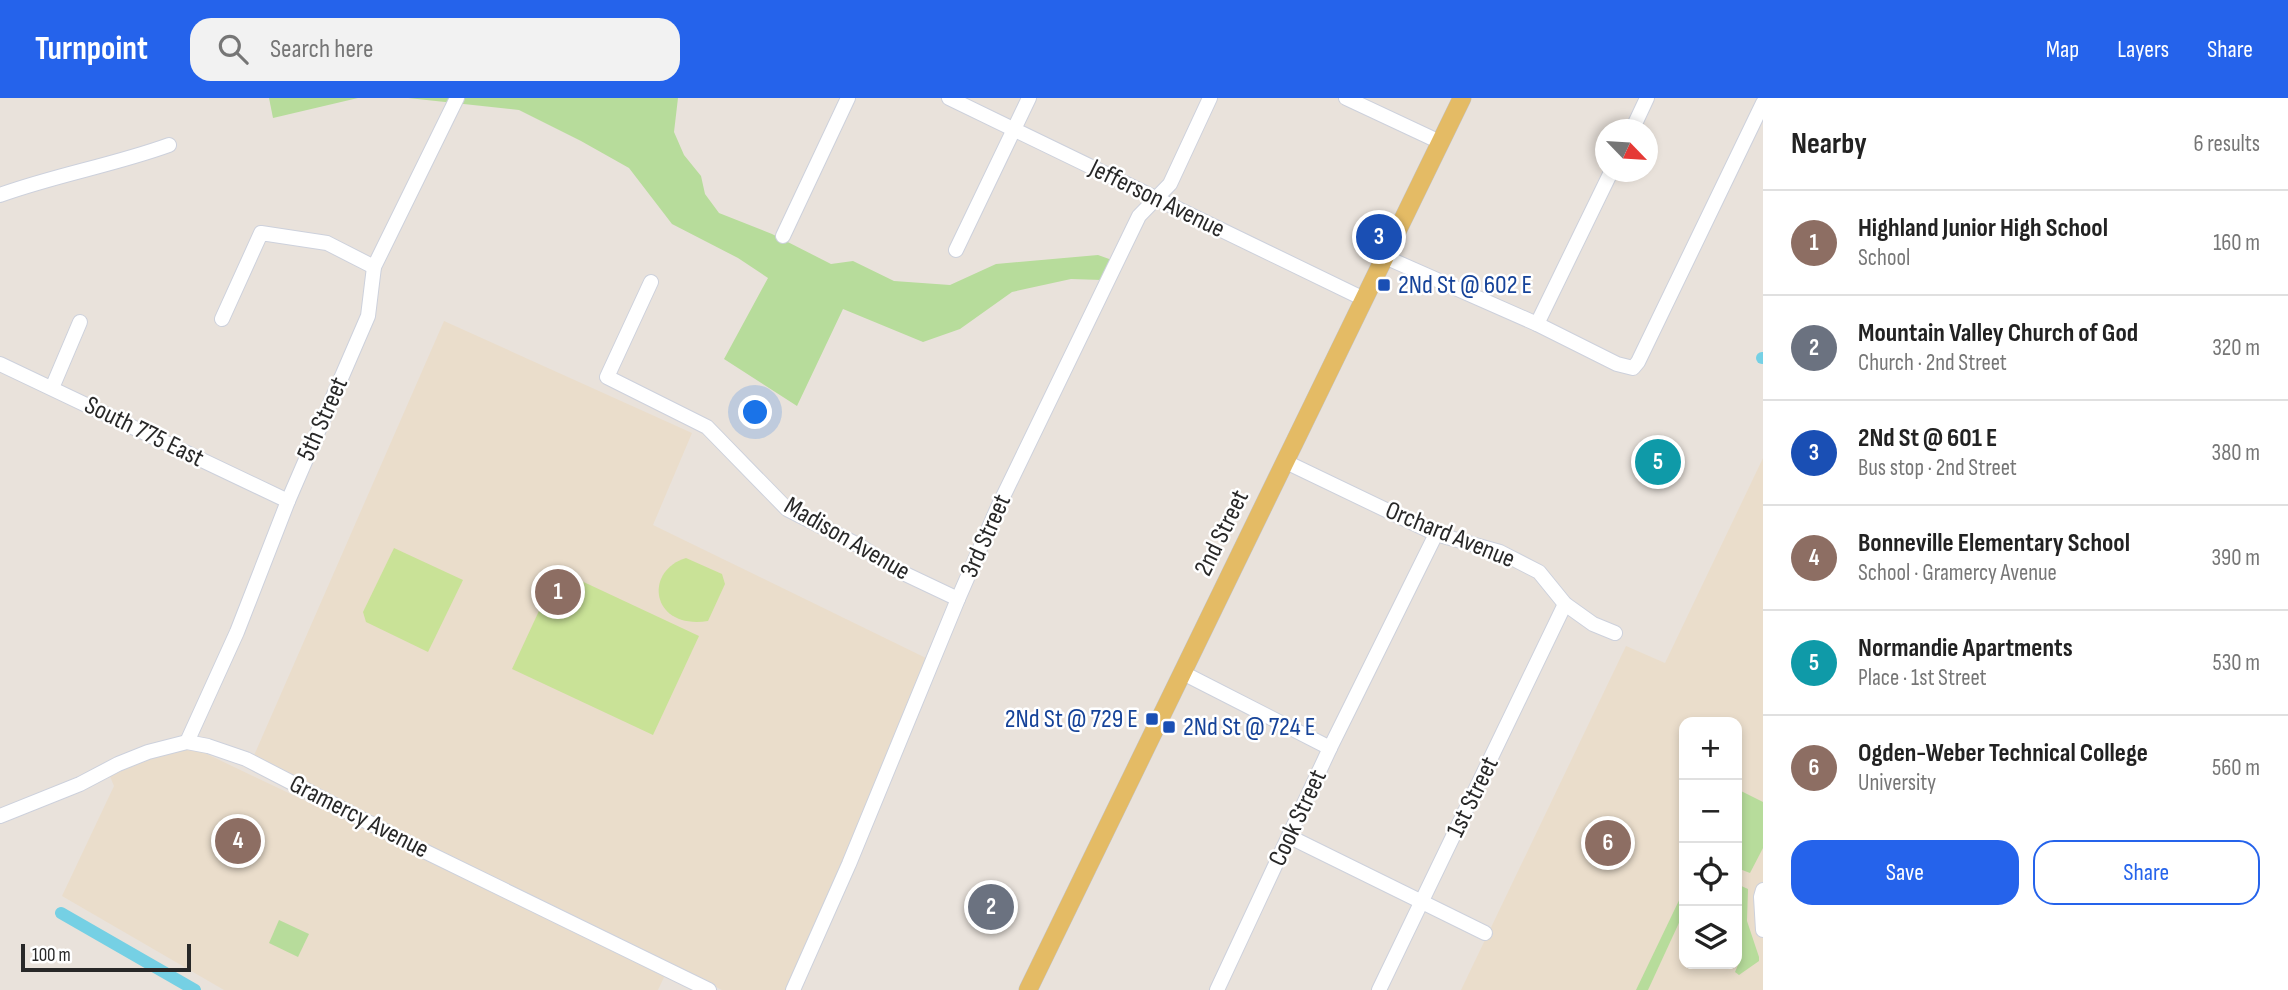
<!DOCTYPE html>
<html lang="en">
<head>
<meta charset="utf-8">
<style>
  :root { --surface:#fff; --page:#f2f2f2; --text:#222; --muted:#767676; --line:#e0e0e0; --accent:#2563eb }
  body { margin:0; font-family:"Sofia Sans Condensed",sans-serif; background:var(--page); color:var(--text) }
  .controls { position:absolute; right:21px; bottom:21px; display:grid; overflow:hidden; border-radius:14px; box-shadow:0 4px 10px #0003 }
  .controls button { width:63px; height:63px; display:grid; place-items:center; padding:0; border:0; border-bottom:2px solid var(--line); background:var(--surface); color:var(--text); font:35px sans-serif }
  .compass { position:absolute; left:1595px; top:21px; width:63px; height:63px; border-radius:50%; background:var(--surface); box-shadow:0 4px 10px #0003; rotate:115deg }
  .scale { position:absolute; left:21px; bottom:18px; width:170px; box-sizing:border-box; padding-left:7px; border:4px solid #282828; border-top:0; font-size:19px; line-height:24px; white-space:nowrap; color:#282828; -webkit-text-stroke:5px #fff; paint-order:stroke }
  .you { position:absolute; left:756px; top:315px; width:24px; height:24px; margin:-18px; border:5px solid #fff; border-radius:50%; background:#1a73e8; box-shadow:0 0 0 10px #1a73e833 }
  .badge { display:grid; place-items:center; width:46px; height:46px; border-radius:50%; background:var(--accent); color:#fff; font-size:23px; font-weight:700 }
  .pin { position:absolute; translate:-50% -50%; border:4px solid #fff; box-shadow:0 2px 7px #0006 }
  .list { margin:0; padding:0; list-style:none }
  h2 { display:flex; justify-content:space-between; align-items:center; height:91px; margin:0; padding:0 28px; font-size:30px }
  h2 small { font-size:23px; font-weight:400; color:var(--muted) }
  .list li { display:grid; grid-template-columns:46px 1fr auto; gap:21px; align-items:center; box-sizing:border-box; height:105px; padding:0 28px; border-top:2px solid var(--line) }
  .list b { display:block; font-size:26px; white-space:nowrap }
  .list p { margin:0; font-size:23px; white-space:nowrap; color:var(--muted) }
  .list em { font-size:23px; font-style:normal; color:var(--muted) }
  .actions { display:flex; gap:14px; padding:21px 28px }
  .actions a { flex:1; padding:16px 0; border:2px solid var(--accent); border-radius:21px; text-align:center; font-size:24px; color:var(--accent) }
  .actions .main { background:var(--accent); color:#fff }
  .icon { flex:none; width:38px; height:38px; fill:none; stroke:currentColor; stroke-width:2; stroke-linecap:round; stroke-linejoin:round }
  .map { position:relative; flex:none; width:1763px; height:892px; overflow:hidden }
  header { display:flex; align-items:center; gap:42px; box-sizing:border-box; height:98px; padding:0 35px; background:var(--accent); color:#fff }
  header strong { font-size:33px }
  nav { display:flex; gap:38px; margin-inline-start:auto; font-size:24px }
  .search { width:490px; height:63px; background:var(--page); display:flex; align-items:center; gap:18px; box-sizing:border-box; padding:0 24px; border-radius:21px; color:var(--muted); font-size:26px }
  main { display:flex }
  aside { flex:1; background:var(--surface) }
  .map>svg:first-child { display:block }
  .education { fill:#eaddcb; fill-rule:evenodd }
  .green { fill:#b7dc9b }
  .pitch { fill:#c9e297 }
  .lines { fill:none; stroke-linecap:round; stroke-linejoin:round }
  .canal { stroke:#75d0e4; stroke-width:12 }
  .minor-casing { stroke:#cdd1dc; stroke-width:16 }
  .major-casing { stroke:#c3c3c3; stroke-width:19 }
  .minor { stroke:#fff; stroke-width:14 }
  .major { stroke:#e4bb65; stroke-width:18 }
  .transit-dot { fill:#1a4fb4; stroke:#fff; stroke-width:2.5 }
  .labels { text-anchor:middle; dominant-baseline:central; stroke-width:5; stroke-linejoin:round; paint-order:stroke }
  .street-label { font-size:26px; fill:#282828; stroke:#fff }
  .transit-label { font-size:26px; fill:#164399; stroke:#fff; text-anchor:start }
</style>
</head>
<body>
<header>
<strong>Turnpoint</strong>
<div class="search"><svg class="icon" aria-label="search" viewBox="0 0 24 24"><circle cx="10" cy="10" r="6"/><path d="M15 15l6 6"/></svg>Search here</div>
<nav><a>Map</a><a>Layers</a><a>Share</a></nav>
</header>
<main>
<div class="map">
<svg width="1763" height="892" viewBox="0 0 1763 892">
  <rect width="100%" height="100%" fill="#e9e2db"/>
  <g class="education">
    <path d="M444,223L692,335L653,427L930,562L788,892H722L252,662Z"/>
    <path d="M1763,360V892H1461L1626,548L1665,565ZM1684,624H1737V866H1684Z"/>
    <path d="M188,647L666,875L658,892H224L62,798L114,688L109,676Z"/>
  </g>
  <g class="green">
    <path d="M269,0H358L273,20Z"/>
    <path d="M408,0H678L674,34L684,57L701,78L705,96L719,115L772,136L831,166L853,163L894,183L950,187L996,166L1098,157L1112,162L1102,182L1071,181L1012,194L960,231L923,244L843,211L797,308L724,261L768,180L738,160L672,126L629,70L581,43L519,12Z"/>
    <path d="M1737,691L1763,704V750L1750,775L1737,770Z"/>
    <path d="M1737,786L1748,791L1747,823L1759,859V863L1739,877L1735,874L1738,867Z"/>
    <path d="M1684,792V814L1648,892H1636Z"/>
    <path d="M279,822L309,836L298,859L269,845Z"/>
  </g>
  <g class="pitch">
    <path d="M394,450L463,482L428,554L366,524L363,514Z"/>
    <path d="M686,460L722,476L725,486L708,523C651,532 643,473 686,460Z"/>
    <path d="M558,472L699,538L653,637L512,571Z"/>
  </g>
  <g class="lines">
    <g class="canal">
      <path d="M1762,260H1763"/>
      <path d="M61,815L195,892"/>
    </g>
    <defs>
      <g id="minor">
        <path d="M949,0L1364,201"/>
        <path d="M1346,0L1440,44"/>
        <path d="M1632,32L1647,0"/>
        <path d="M0,97C55,77 114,67 169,47"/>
        <path d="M783,138L848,0"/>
        <path d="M956,152L1029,0"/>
        <path d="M1385,159L1537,226L1617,266L1633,270L1638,264L1763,5"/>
        <path d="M651,184L607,279L707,329L787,411L858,447L901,474L958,501"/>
        <path d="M222,221L261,135L327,145L374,169"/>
        <path d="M1537,226L1611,74"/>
        <path d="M0,266L288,403"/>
        <path d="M52,290L80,224"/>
        <path d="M1286,364L1436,436L1500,454L1539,474L1565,506L1593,526L1615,535"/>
        <path d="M1183,575L1330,650"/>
        <path d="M187,644L237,534L288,403L368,218L374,169L457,0"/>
        <path d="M0,718L80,686L118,666L148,654L187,644L208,648L246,661L418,750L709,892"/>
        <path d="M1290,739L1485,835"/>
        <path d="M1763,792L1761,799L1763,832"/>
        <path d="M793,892L849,766L958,501L998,409L1139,118L1170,86L1210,0"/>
        <path d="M1217,892L1330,650L1436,436"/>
        <path d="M1379,892L1565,506"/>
      </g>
      <path id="major" d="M1028,892L1462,0"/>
    </defs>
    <use href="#minor" class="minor-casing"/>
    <use href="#major" class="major-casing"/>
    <use href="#minor" class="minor"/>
    <use href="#major" class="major"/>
  </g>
  <g class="transit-dot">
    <rect x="1377" y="180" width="14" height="14" rx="3.5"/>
    <rect x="1145" y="614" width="14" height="14" rx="3.5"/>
    <rect x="1162" y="622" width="14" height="14" rx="3.5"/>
  </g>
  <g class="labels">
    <g class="street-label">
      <text transform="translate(1157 101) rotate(26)">Jefferson Avenue</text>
      <text transform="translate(323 321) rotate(-66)">5th Street</text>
      <text transform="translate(144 334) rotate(26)">South 775 East</text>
      <text transform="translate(1222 435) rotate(-64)">2nd Street</text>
      <text transform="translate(1450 437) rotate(22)">Orchard Avenue</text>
      <text transform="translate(986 438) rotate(-66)">3rd Street</text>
      <text transform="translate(847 441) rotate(30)">Madison Avenue</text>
      <text transform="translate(1473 699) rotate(-64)">1st Street</text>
      <text transform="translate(359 719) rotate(27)">Gramercy Avenue</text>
      <text transform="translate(1298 720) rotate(-65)">Cook Street</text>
    </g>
    <g class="transit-label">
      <text x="1398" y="187">2Nd St @ 602 E</text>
      <text x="1138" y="621" text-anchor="end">2Nd St @ 729 E</text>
      <text x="1183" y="629">2Nd St @ 724 E</text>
    </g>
  </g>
</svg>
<div class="controls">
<button>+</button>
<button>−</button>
<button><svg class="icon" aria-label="locate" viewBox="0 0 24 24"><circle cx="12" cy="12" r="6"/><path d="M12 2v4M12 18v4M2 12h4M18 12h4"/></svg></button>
<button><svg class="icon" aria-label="layers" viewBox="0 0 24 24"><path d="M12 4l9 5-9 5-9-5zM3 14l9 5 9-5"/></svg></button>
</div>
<svg class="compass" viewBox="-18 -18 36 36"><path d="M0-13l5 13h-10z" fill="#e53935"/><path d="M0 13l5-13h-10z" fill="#767676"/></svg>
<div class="scale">100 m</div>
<div class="you"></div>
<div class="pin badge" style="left:558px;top:494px;background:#8d6e63">1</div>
<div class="pin badge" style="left:991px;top:809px;background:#6b7280">2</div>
<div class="pin badge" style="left:1379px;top:139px;background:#1a4fb4">3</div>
<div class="pin badge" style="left:238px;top:743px;background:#8d6e63">4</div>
<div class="pin badge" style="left:1658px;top:364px;background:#0f9aa8">5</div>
<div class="pin badge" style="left:1608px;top:745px;background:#8d6e63">6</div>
</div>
<aside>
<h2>Nearby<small>6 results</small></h2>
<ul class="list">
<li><span class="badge" style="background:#8d6e63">1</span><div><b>Highland Junior High School</b><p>School</p></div><em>160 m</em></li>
<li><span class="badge" style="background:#6b7280">2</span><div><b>Mountain Valley Church of God</b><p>Church · 2nd Street</p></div><em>320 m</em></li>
<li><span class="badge" style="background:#1a4fb4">3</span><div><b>2Nd St @ 601 E</b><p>Bus stop · 2nd Street</p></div><em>380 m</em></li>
<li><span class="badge" style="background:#8d6e63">4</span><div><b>Bonneville Elementary School</b><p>School · Gramercy Avenue</p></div><em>390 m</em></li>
<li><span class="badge" style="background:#0f9aa8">5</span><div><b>Normandie Apartments</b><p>Place · 1st Street</p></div><em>530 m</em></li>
<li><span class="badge" style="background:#8d6e63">6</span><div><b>Ogden-Weber Technical College</b><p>University</p></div><em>560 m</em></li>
</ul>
<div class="actions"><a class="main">Save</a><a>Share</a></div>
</aside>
</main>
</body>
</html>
